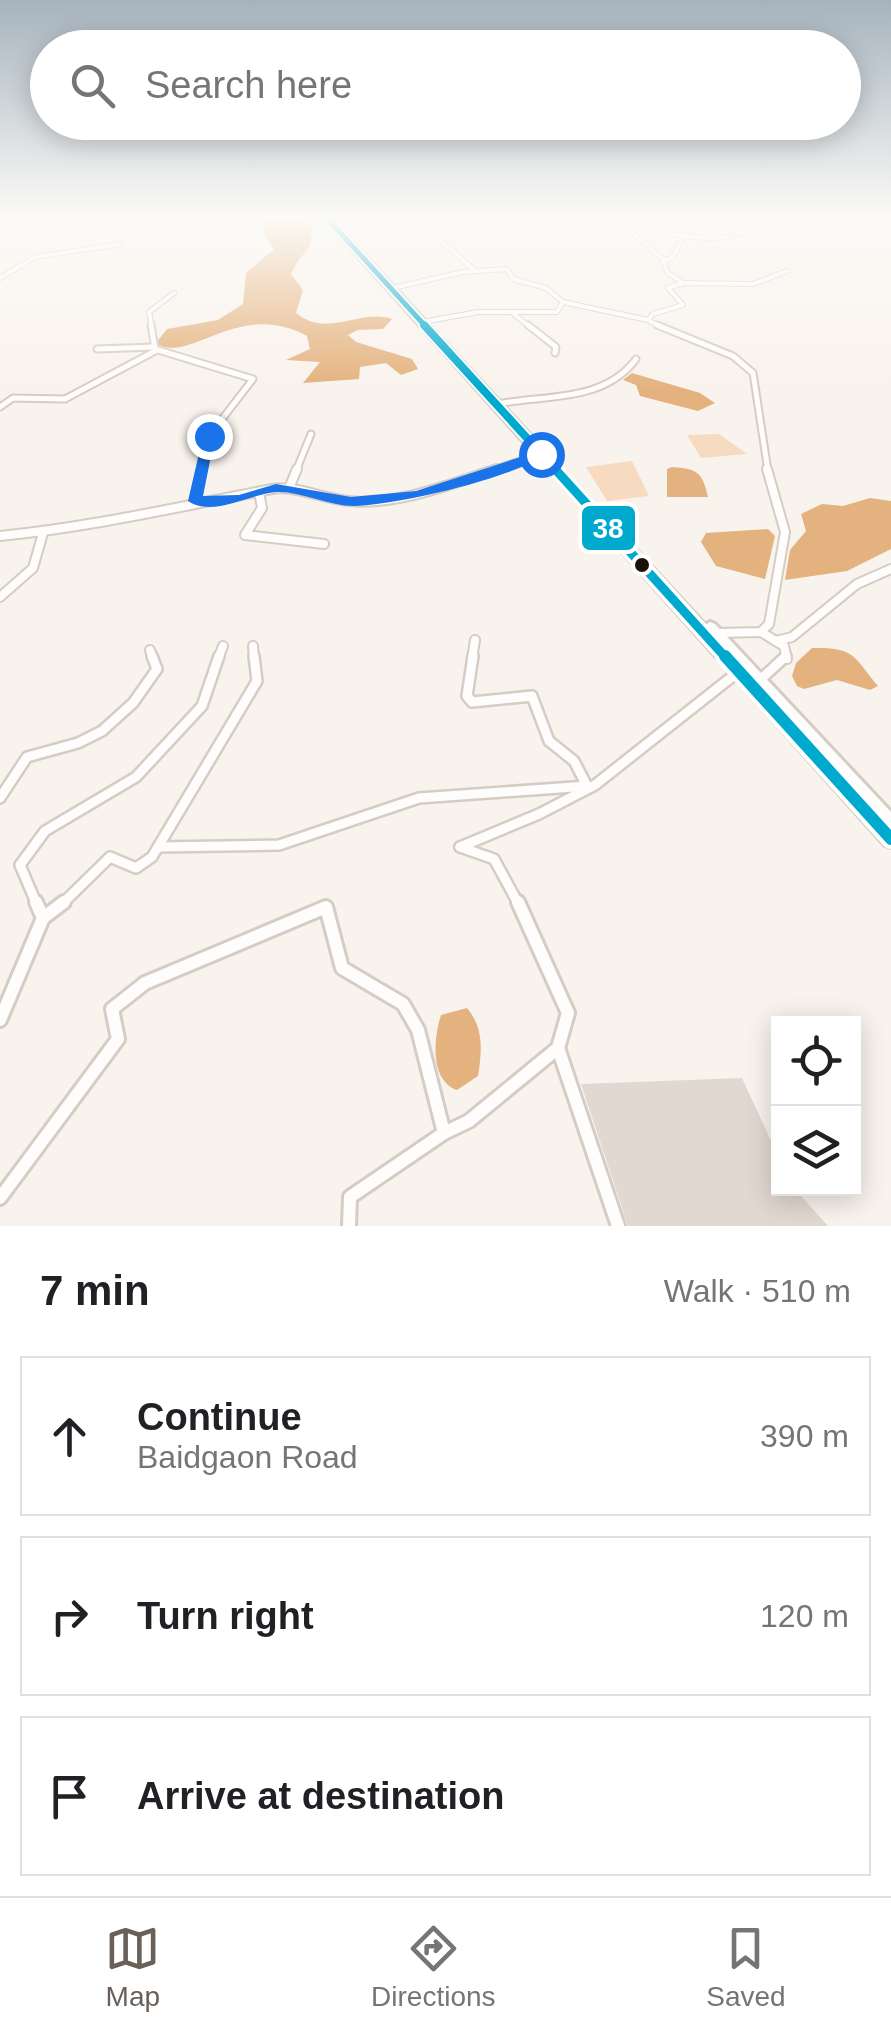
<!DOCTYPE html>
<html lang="en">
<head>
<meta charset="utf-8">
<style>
  :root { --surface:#fff; --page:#f6f6f6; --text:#202124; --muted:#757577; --line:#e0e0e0; --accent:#696159 }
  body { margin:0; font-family:Arial,sans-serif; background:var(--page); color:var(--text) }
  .controls { position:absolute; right:30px; bottom:30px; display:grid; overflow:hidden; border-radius:0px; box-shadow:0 5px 25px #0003 }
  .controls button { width:90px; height:90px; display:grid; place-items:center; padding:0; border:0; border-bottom:2px solid var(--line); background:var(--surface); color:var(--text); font:50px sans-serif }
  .stop { position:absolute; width:30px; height:30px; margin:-22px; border:8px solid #1a73e8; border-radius:50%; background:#fff }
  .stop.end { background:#1a73e8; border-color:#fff; box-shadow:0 2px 10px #0008 }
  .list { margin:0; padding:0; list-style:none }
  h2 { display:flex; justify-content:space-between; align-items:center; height:130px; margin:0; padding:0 40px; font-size:42px }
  h2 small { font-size:32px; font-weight:400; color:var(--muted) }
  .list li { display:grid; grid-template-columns:65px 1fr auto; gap:30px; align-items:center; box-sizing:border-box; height:160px; margin:0 20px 20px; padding:0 20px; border:2px solid var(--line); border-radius:0px }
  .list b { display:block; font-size:38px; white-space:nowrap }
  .list p { margin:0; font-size:32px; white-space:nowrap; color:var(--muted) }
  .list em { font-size:32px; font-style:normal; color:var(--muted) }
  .icon { flex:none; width:55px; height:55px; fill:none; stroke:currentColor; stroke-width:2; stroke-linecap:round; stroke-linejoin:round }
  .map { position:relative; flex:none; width:891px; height:1226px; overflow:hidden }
  .search { position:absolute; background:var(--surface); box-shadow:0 5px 25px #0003; left:30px; right:30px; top:30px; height:110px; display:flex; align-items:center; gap:25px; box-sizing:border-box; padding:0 35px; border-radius:55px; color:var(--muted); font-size:38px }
  .sheet { height:670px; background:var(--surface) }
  nav { display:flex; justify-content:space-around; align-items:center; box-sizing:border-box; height:140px; border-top:2px solid var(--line); background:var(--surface); font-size:28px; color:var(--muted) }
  nav a { display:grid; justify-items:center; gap:5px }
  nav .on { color:var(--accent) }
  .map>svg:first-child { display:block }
  .green { fill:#f7dbc1 }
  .water { fill:#e4b27e }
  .building { fill:#e1d8d1 }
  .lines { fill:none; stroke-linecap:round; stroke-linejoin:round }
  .minor-far4-casing { stroke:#d5cdc5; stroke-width:6 }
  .minor-far3-casing { stroke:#d5cdc5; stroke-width:9 }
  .minor-far2-casing { stroke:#d5cdc5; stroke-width:12 }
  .minor-far1-casing { stroke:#d5cdc5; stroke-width:14 }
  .minor-casing { stroke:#d5cdc5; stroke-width:18 }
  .trunk-casing { stroke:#d5cdc5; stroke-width:6 }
  .minor-far4 { stroke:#fefdfc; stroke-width:4 }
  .minor-far3 { stroke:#fefdfc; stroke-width:5 }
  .minor-far2 { stroke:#fefdfc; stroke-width:8 }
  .minor-far1 { stroke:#fefdfc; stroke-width:9 }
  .minor { stroke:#fefdfc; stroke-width:12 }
  .trunk { fill:#fefdfc; fill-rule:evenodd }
  .bus-1-far3-casing { stroke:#fff; stroke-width:9 }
  .bus-1-far2-casing { stroke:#fff; stroke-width:12 }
  .bus-1-far1-casing { stroke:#fff; stroke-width:16 }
  .bus-1-casing { stroke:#fff; stroke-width:20 }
  .bus-1-far3 { stroke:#00a9ce; stroke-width:5 }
  .bus-1-far2 { stroke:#00a9ce; stroke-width:8 }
  .bus-1-far1 { stroke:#00a9ce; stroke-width:9 }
  .bus-1 { stroke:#00a9ce; stroke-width:12 }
  .route { fill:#1a73e8 }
  .bus-dot { fill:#1c1209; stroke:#fff; stroke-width:4 }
  .line-badge { stroke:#fff; stroke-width:4 }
  .badge-label { font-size:28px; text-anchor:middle; font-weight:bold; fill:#fff }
</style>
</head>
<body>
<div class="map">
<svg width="891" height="1226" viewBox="0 0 891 1226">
  <rect width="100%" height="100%" fill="#f9f3ed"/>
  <g class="green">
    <path d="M719,434L747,454L701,458L687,435Z"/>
    <path d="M632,461L649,496L607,501L586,467Z"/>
  </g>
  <g class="water">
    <path d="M263,217H309C317,255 305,244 291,274L303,290L296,313C328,339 360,308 392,319L383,329L358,330L348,335L356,342L412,359L418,369L401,375L386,363L360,367L359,379L303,383L320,362L286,360L310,349L307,336C239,298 188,366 156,343L167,329L218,320L243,304L246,273L274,249L264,235Z"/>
    <path d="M632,373L700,393L715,403L698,411L640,396L636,385L623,380Z"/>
    <path d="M672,467C698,469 702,472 708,497H667V469Z"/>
    <path d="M870,498L891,501V549L847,571L785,580L790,550L806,531L801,514L822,504L843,506Z"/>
    <path d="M768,529L775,536L765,579L716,566L701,542L706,533Z"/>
    <path d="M812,648C855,647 853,656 878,686L870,690L837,680L804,689L797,686L792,676L796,663Z"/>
    <path d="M467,1008C484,1028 482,1051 478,1076L457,1090C429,1080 434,1037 441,1015Z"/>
  </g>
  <path class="building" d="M742,1078L778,1156V1188H794L828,1226H628L581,1084Z"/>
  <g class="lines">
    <defs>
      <g id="minor-far4">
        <path d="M429,217L437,237L473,269"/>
        <path d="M623,217L626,227L665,261"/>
        <path d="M663,217L668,233C717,243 735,239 779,217"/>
        <path d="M748,230L744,225L749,220L775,221"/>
        <path d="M0,278L35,257L121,244"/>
        <path d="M683,283L668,273L663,261L672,258L684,236"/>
        <path d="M397,287L463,272L507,269L513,279L546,288L563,302"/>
        <path d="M514,314L531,328"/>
        <path d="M648,320L662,328"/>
        <path d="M428,321L478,312H557L563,302L648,320L653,314L683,305L668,288L683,283L753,284L787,271"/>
        <path d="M152,328L149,312L174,293"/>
      </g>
      <g id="minor-far3">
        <path d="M151,325L155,349L253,379L209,436L201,471"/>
        <path d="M528,325L556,347L555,353"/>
        <path d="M657,325L733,356L753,373L768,471"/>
        <path d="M97,349L154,347"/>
        <path d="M503,403C550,395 605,401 636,359"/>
        <path d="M0,407L13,398L65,399L157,350"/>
        <path d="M296,471L311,434"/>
        <path d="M490,471L541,454"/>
      </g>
      <g id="minor-far2">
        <path d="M289,488L297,469"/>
        <path d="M259,492L262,508L245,535L324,544"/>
        <path d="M195,501L202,469"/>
        <path d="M0,536C92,527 182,506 272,489C295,485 324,499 348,501C398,506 450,484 497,469"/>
        <path d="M0,597L33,568L43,533"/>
        <path d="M761,632L784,646L787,659"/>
        <path d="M716,633L761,632L769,624L785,532L767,469"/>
        <path d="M776,641L792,637L857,584L891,569"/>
        <path d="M253,646L254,659"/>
        <path d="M150,650L153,659"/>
        <path d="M218,659L223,646"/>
        <path d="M472,659L475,640"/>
      </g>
      <g id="minor-far1">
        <path d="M760,680L786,656"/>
        <path d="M0,798L27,757L78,743L102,731L133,703L157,669L152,656"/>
        <path d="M158,847L279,845L419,798L587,786L574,761L549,741L532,696L472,702L467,696L473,656"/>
        <path d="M460,847L539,814L595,785L738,672"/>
        <path d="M460,847L494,859L519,905"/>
        <path d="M37,905L20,865L45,831L136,777L202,706L219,656"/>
        <path d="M61,905L110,857L136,868L152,857L257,681L254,656"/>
      </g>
      <g id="minor">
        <path d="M36,902L43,918"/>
        <path d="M518,902L568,1013L558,1048"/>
        <path d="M0,1020L43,918L64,902"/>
        <path d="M0,1198L118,1039L112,1009L145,983L326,907L342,968L403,1004L418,1030L444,1133L469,1121L558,1048L618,1226"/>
        <path d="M349,1226L350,1197L444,1133"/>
      </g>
      <path id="trunk" d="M323,217H329L705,625L710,622L715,624L891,812V847L885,845Z"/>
    </defs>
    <use href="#minor-far4" class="minor-far4-casing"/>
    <use href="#minor-far3" class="minor-far3-casing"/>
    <use href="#minor-far2" class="minor-far2-casing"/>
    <use href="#minor-far1" class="minor-far1-casing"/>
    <use href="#minor" class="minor-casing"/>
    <use href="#trunk" class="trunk-casing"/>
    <use href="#minor-far4" class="minor-far4"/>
    <use href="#minor-far3" class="minor-far3"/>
    <use href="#minor-far2" class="minor-far2"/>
    <use href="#minor-far1" class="minor-far1"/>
    <use href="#minor" class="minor"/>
    <use href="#trunk" class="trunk"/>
    <defs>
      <path id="bus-1-far3" d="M326,217L427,328"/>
      <path id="bus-1-far2" d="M424,325L557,471"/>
      <path id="bus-1-far1" d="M555,469L727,659"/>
      <path id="bus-1" d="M725,656L891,839"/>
    </defs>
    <use href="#bus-1-far3" class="bus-1-far3-casing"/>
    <use href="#bus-1-far2" class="bus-1-far2-casing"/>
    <use href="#bus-1-far1" class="bus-1-far1-casing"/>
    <use href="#bus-1" class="bus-1-casing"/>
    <use href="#bus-1-far3" class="bus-1-far3"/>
    <use href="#bus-1-far2" class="bus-1-far2"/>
    <use href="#bus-1-far1" class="bus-1-far1"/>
    <use href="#bus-1" class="bus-1"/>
  </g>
  <linearGradient id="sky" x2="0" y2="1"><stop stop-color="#a6b3be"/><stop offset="0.56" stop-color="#fcfaf7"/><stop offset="1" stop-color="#fcfaf7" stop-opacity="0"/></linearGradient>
  <rect width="891" height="389" fill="url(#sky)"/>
  <path class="route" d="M209,433L215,436L203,496L239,495L276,484L351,497L416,491L536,452L547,454C512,478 398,505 354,506C329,506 303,492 278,492C251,493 213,518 188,501L203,436Z"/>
  <circle class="bus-dot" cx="642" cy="565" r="9"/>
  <rect class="line-badge" x="580" y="504" width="57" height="48" rx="10" fill="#00a9ce"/>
  <g class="badge-label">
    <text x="608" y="538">38</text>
  </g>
</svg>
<div class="controls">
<button><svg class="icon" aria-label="locate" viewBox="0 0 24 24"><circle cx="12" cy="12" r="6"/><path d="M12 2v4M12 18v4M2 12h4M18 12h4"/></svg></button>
<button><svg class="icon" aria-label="layers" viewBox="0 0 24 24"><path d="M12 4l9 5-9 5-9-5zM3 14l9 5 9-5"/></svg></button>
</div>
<div class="stop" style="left:541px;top:454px"></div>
<div class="stop end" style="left:209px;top:436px"></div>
<div class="search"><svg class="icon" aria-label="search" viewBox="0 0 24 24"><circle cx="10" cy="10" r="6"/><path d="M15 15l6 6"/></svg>Search here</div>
</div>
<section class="sheet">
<h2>7 min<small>Walk · 510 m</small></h2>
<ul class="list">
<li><svg class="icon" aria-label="ahead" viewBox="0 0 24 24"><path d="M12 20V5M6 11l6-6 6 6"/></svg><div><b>Continue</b><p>Baidgaon Road</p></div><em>390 m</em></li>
<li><svg class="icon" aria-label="right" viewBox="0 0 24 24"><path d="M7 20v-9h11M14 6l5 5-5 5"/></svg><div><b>Turn right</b></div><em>120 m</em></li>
<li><svg class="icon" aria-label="arrive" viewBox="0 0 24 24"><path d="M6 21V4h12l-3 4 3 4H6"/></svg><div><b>Arrive at destination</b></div></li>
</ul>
</section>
<nav>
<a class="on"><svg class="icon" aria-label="map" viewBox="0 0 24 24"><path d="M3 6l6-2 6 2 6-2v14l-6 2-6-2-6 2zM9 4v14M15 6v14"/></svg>Map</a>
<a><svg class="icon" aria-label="directions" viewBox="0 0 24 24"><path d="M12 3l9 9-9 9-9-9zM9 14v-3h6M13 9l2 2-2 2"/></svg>Directions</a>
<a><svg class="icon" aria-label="saved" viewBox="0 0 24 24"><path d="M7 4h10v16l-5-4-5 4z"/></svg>Saved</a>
</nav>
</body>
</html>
